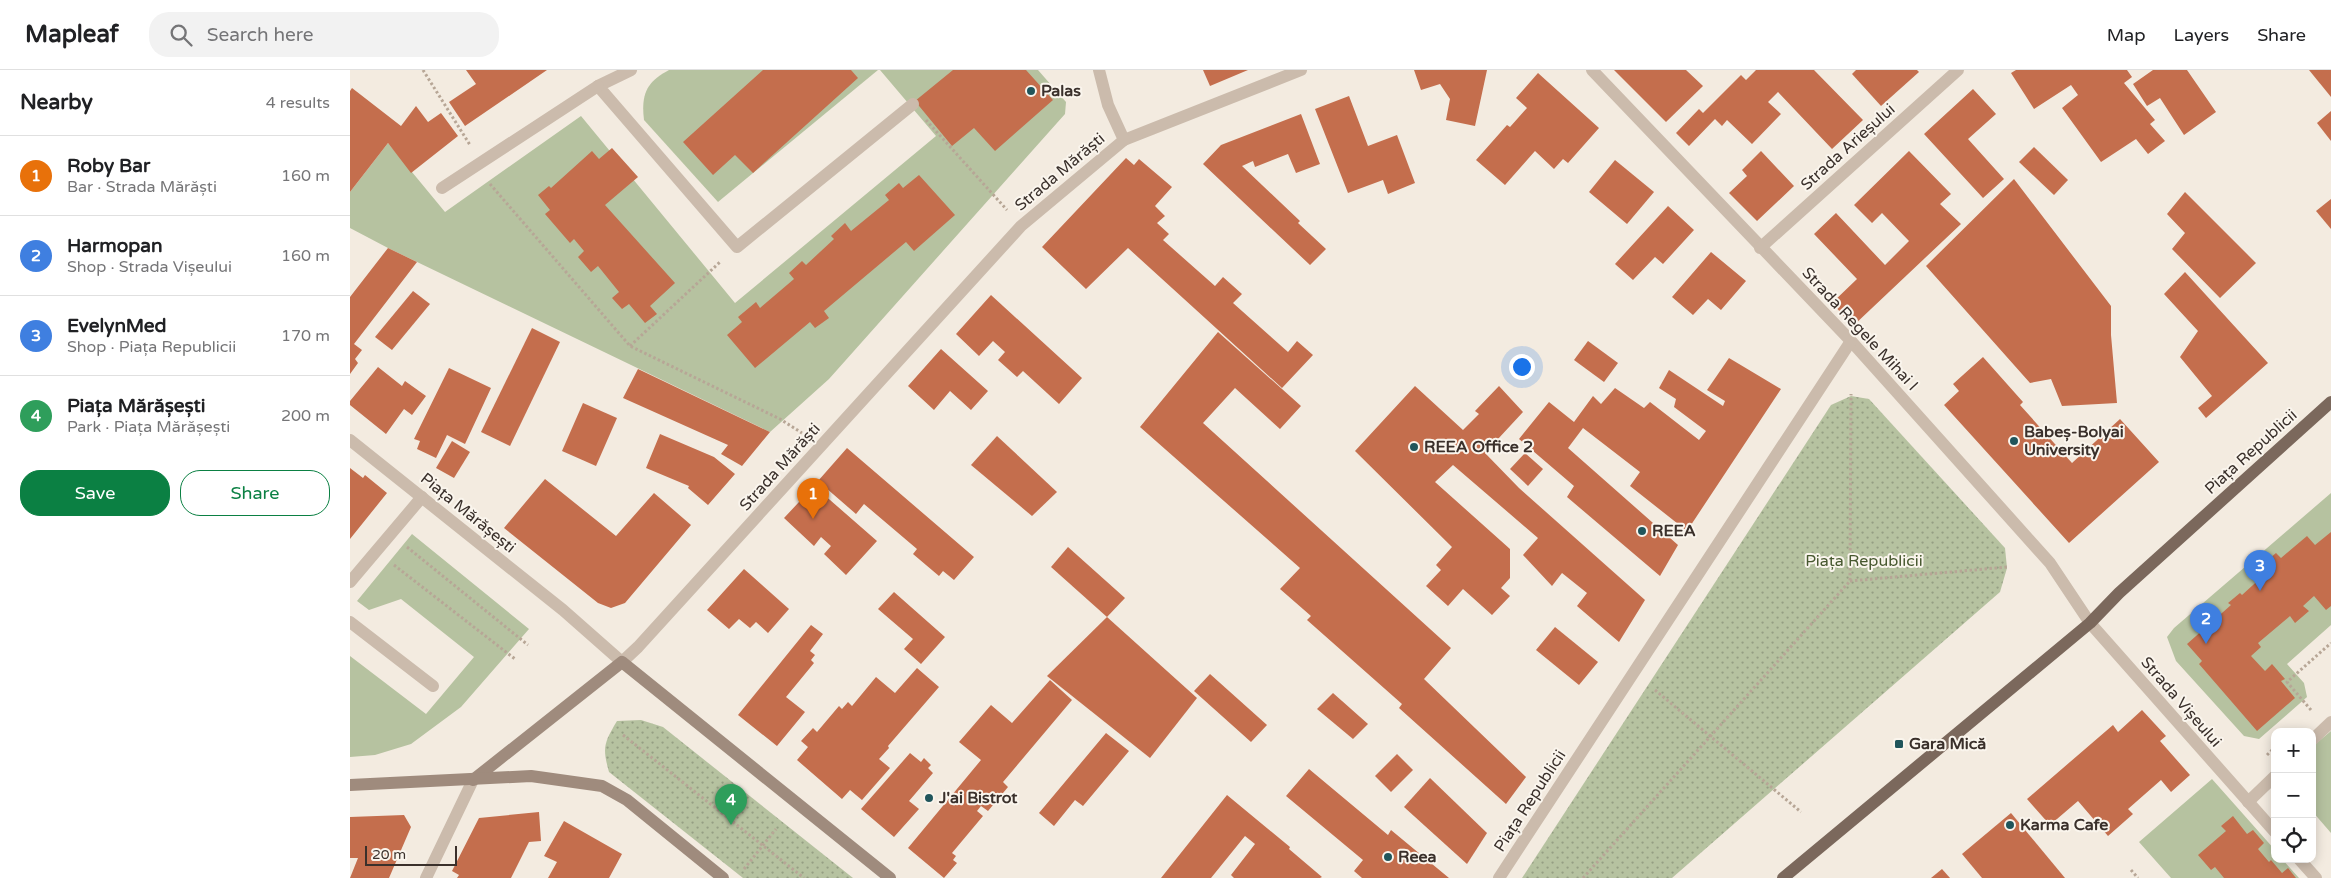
<!DOCTYPE html>
<html lang="en">
<head>
<meta charset="utf-8">
<style>
  :root { --surface:#fff; --page:#f2f2f2; --text:#202124; --muted:#757577; --line:#e0e0e0; --accent:#0b8043 }
  body { margin:0; font-family:"Varela Round",sans-serif; background:var(--page); color:var(--text) }
  .controls { position:absolute; right:15px; bottom:15px; display:grid; overflow:hidden; border-radius:10px; box-shadow:0 2px 12px #0003 }
  .controls button { width:45px; height:45px; display:grid; place-items:center; padding:0; border:0; border-bottom:1px solid var(--line); background:var(--surface); color:var(--text); font:25px sans-serif }
  .scale { position:absolute; left:15px; bottom:12px; width:92px; box-sizing:border-box; padding-left:5px; border:2px solid #3a302b; border-top:0; font-size:14px; line-height:18px; white-space:nowrap; color:#3a302b; -webkit-text-stroke:4px #faf5ed; paint-order:stroke }
  .you { position:absolute; left:1171px; top:296px; width:18px; height:18px; margin:-12px; border:4px solid #fff; border-radius:50%; background:#1a73e8; box-shadow:0 0 0 8px #1a73e833 }
  .badge { display:grid; place-items:center; width:32px; height:32px; border-radius:50%; background:var(--accent); color:#fff; font-size:16px; font-weight:700 }
  .pin { position:absolute; translate:-50% -41px; filter:drop-shadow(0 1px 2px #0008) }
  .pin::after { content:''; position:absolute; top:26px; width:18px; height:15px; background:inherit; clip-path:polygon(0 0,100% 0,50% 100%) }
  .list { margin:0; padding:0; list-style:none }
  h2 { display:flex; justify-content:space-between; align-items:center; height:65px; margin:0; padding:0 20px; font-size:21px }
  h2 small { font-size:16px; font-weight:400; color:var(--muted) }
  .list li { display:grid; grid-template-columns:32px 1fr auto; gap:15px; align-items:center; box-sizing:border-box; height:80px; padding:0 20px; border-top:1px solid var(--line) }
  .list b { display:block; font-size:19px; white-space:nowrap }
  .list p { margin:0; font-size:16px; white-space:nowrap; color:var(--muted) }
  .list em { font-size:16px; font-style:normal; color:var(--muted) }
  .actions { display:flex; gap:10px; padding:15px 20px }
  .actions a { flex:1; padding:11px 0; border:1px solid var(--accent); border-radius:20px; text-align:center; font-size:18px; color:var(--accent) }
  .actions .main { background:var(--accent); color:#fff }
  .icon { flex:none; width:28px; height:28px; fill:none; stroke:currentColor; stroke-width:2; stroke-linecap:round; stroke-linejoin:round }
  .map { position:relative; flex:none; width:1981px; height:808px; overflow:hidden }
  header { display:flex; align-items:center; gap:30px; box-sizing:border-box; height:70px; padding:0 25px; background:var(--surface); border-bottom:1px solid var(--line) }
  header strong { font-size:24px }
  nav { display:flex; gap:28px; margin-inline-start:auto; font-size:18px }
  .search { width:350px; height:45px; background:var(--page); display:flex; align-items:center; gap:12px; box-sizing:border-box; padding:0 18px; border-radius:20px; color:var(--muted); font-size:19px }
  main { display:flex }
  aside { flex:1; background:var(--surface) }
  .map>svg:first-child { display:block }
  .grass { fill:#b6c2a0 }
  .park { fill:url(#park-dots) }
  .building { fill:#c46e4d }
  .lines { fill:none; stroke-linecap:round; stroke-linejoin:round }
  .path { stroke:#b7a696; stroke-width:3; stroke-dasharray:2.5 2.5; stroke-linecap:butt }
  .lane { stroke:#cbbbac; stroke-width:12 }
  .street { stroke:#cbbbac; stroke-width:12 }
  .secondary { stroke:#9f8b7d; stroke-width:12 }
  .primary { stroke:#7b685c; stroke-width:12 }
  .poi-dot { fill:#20555b; stroke:#faf5ed; stroke-width:2 }
  .labels { text-anchor:middle; dominant-baseline:central; stroke-width:4; stroke-linejoin:round; paint-order:stroke }
  .poi-label { font-size:16px; font-weight:bold; fill:#3a302b; stroke:#faf5ed; text-anchor:start }
  .street-label { font-size:16px; fill:#3a302b; stroke:#faf5ed }
  .park-label { font-size:16px; fill:#47582f; stroke:#faf5ed }
</style>
</head>
<body>
<header>
<strong>Mapleaf</strong>
<div class="search"><svg class="icon" aria-label="search" viewBox="0 0 24 24"><circle cx="10" cy="10" r="6"/><path d="M15 15l6 6"/></svg>Search here</div>
<nav><a>Map</a><a>Layers</a><a>Share</a></nav>
</header>
<main>
<aside>
<h2>Nearby<small>4 results</small></h2>
<ul class="list">
<li><span class="badge" style="background:#e8710a">1</span><div><b>Roby Bar</b><p>Bar · Strada Mărăști</p></div><em>160 m</em></li>
<li><span class="badge" style="background:#3f7fe0">2</span><div><b>Harmopan</b><p>Shop · Strada Vișeului</p></div><em>160 m</em></li>
<li><span class="badge" style="background:#3f7fe0">3</span><div><b>EvelynMed</b><p>Shop · Piața Republicii</p></div><em>170 m</em></li>
<li><span class="badge" style="background:#2e9e5b">4</span><div><b>Piața Mărășești</b><p>Park · Piața Mărășești</p></div><em>200 m</em></li>
</ul>
<div class="actions"><a class="main">Save</a><a>Share</a></div>
</aside>
<div class="map">
<svg width="1981" height="808" viewBox="0 0 1981 808">
  <defs>
    <pattern id="park-dots" width="8" height="8" patternUnits="userSpaceOnUse" patternTransform="scale(1.25)"><rect width="8" height="8" fill="#b6c2a0"/><path d="M2 2h.1M6 6h.1" fill="none" stroke="#959e83" stroke-width="1.8" stroke-linecap="round"/></pattern>
  </defs>
  <rect width="100%" height="100%" fill="#f3ebe0"/>
  <g class="grass">
    <path d="M319,0H528L368,132L294,50C291,25 296,12 319,0Z"/>
    <path d="M530,0H688L716,32L715,44L479,309L420,362L38,178L0,158V122L38,73L95,142L231,46L385,233L586,66Z"/>
    <path d="M1981,423V555L1937,594L1954,613L1957,627L1909,669L1894,666L1826,591L1817,567L1824,558Z"/>
    <path d="M62,464L179,559L111,637L61,674L25,685L0,687V586L76,644L124,587L51,529L19,540L7,531Z"/>
    <path d="M1981,661V763L1962,741V677Z"/>
    <path d="M1862,709L1925,780V789H1932L1949,808H1821L1789,772Z"/>
  </g>
  <g class="park">
    <path d="M1501,326L1519,329L1655,478L1657,498L1650,522L1322,808H1172L1481,335Z"/>
    <path d="M291,650L313,657L503,808H393L259,702C252,677 254,673 267,651Z"/>
  </g>
  <g class="building">
    <path d="M116,0H197L115,56L99,32L126,14Z"/>
    <path d="M413,0H501L508,8L403,103L385,85L363,105L333,72Z"/>
    <path d="M603,0H676L703,30L645,81L624,58L602,76L565,31Z"/>
    <path d="M853,0H898L860,16Z"/>
    <path d="M1064,0H1137L1125,56L1096,50L1100,29L1090,14L1071,20Z"/>
    <path d="M1264,0H1336L1353,16L1316,52Z"/>
    <path d="M1406,0H1464L1513,50L1482,79L1428,22L1418,32L1431,44L1402,74L1377,50L1372,56L1365,49L1339,76L1326,63L1349,39L1353,43L1391,5L1396,10Z"/>
    <path d="M1506,0H1567L1569,2L1531,36L1502,4Z"/>
    <path d="M1666,0H1777L1782,7L1774,13L1805,50L1800,54L1815,71L1798,84L1786,69L1751,92L1712,38L1728,25L1721,15L1684,39L1661,3Z"/>
    <path d="M1803,0H1837L1866,42L1834,65L1810,28L1797,36L1783,14Z"/>
    <path d="M1959,0H1981V27Z"/>
    <path d="M1188,3L1249,58L1218,93L1213,89L1204,99L1185,81L1155,115L1126,90L1157,55L1160,57L1177,38L1166,28Z"/>
    <path d="M2,18L51,56L66,36L78,52L91,43L108,66L61,103L38,73L0,122V21Z"/>
    <path d="M1623,19L1646,44L1618,69L1654,109L1633,128L1574,64Z"/>
    <path d="M999,26L1018,76L1047,65L1065,113L1038,124L1033,110L998,123L965,39Z"/>
    <path d="M1981,41V71L1967,53Z"/>
    <path d="M951,44L970,94L946,103L938,84L905,97L903,91L892,96L950,151L948,153L976,179L960,195L853,94L871,75Z"/>
    <path d="M1684,77L1718,110L1704,125L1669,92Z"/>
    <path d="M262,78L288,107L255,135L325,213L300,236L307,244L295,253L279,234L272,239L262,228L269,222L248,196L241,202L228,187L234,181L224,169L220,173L195,144L200,140L188,125L199,116L201,118L242,81L249,89Z"/>
    <path d="M1411,81L1444,116L1407,151L1379,123L1397,106L1392,100Z"/>
    <path d="M1559,81L1601,124L1590,134L1611,154L1503,256L1482,233L1507,209L1464,164L1486,143L1535,195L1559,171L1532,143L1522,153L1504,135Z"/>
    <path d="M776,88L784,95L789,89L822,117L805,136L815,146L807,153L819,164L813,170L865,216L873,207L892,224L883,233L938,282L947,271L963,285L932,318L778,178L736,219L692,177Z"/>
    <path d="M1265,90L1304,122L1277,154L1239,122Z"/>
    <path d="M569,105L605,145L564,181L556,172L474,241L479,248L465,258L460,252L405,298L377,265L392,252L388,247L406,232L410,238L444,209L439,203L452,191L456,195L484,169L481,166L495,153L501,161L539,130L535,125L549,113L553,118Z"/>
    <path d="M1664,109L1761,236V265L1767,333L1712,336L1701,309L1680,313L1576,196Z"/>
    <path d="M1835,122L1906,193L1870,228L1822,179L1835,163L1817,144Z"/>
    <path d="M1981,129V159L1966,141Z"/>
    <path d="M1318,136L1344,160L1313,194L1305,187L1283,210L1265,194Z"/>
    <path d="M38,178L67,192L4,274L12,280L5,289L8,293L0,304V227Z"/>
    <path d="M1361,182L1396,211L1371,240L1358,229L1343,245L1322,227Z"/>
    <path d="M1835,202L1918,293L1856,348L1848,338L1862,326L1830,287L1848,261L1814,224Z"/>
    <path d="M63,221L80,234L42,280L25,267Z"/>
    <path d="M641,225L732,308L709,334L673,301L667,307L648,290L655,282L643,271L629,286L606,264Z"/>
    <path d="M182,258L210,272L160,376L131,362Z"/>
    <path d="M868,262L951,336L930,359L885,318L853,353L1101,578L1074,609L1176,707L1156,734L1049,638L1052,634L957,550L961,546L930,519L950,498L790,357Z"/>
    <path d="M1238,271L1268,293L1254,312L1224,290Z"/>
    <path d="M591,279L638,321L621,340L600,321L584,340L558,316Z"/>
    <path d="M1633,287L1673,332L1670,335L1722,393L1770,349L1809,392L1719,473L1594,335L1609,321L1603,314Z"/>
    <path d="M1379,288L1431,319L1337,461L1280,416L1290,402L1233,358L1218,378L1328,475L1310,506L1217,427L1224,416L1169,369L1199,332L1224,352L1243,326L1251,334L1265,318L1294,338L1300,332L1349,370L1356,361L1324,337L1326,329L1309,318L1319,300L1373,336L1375,331L1357,320Z"/>
    <path d="M28,297L52,316L55,311L76,326L62,345L54,339L36,364L0,335V331Z"/>
    <path d="M99,298L141,318L115,374L97,365L86,388L67,379L70,371L64,369Z"/>
    <path d="M288,299L420,362L392,396L371,384L378,375L273,328Z"/>
    <path d="M1065,316L1113,360L1129,344L1125,341L1149,316L1173,342L1135,383L1169,418L1295,530L1269,572L1227,536L1237,523L1212,503L1202,516L1173,485L1188,468L1103,395L1085,412L1160,479V508L1151,518L1160,526L1142,545L1113,519L1098,536L1076,516L1091,500L1086,495L1102,477L1005,381Z"/>
    <path d="M233,333L267,348L246,396L212,381Z"/>
    <path d="M310,364L364,387L385,404L358,435L338,418L339,416L296,398Z"/>
    <path d="M647,366L707,422L682,446L621,395Z"/>
    <path d="M102,371L120,382L104,408L86,398Z"/>
    <path d="M497,378L624,487L604,510L593,501L589,506L563,484L567,479L514,434L506,444L468,411Z"/>
    <path d="M1175,383L1193,399L1178,416L1160,399Z"/>
    <path d="M0,398L13,408L15,405L37,423L0,469Z"/>
    <path d="M195,409L266,466L304,423L341,455L275,533L261,538L248,533L154,458Z"/>
    <path d="M464,416L527,471L496,505L474,484L481,476L471,467L464,476L434,448Z"/>
    <path d="M1981,462V536L1976,540L1964,526L1953,536L1959,541L1945,553L1940,546L1908,573L1911,577L1901,586L1915,601L1922,594L1935,609L1931,611L1945,628L1907,661L1849,594L1852,591L1837,574L1881,535L1878,533L1890,523L1892,525L1914,505L1908,498L1926,483L1931,488L1957,466L1965,475Z"/>
    <path d="M718,477L775,528L757,547L701,497Z"/>
    <path d="M394,499L439,539L418,563L406,552L400,558L389,549L379,559L357,540Z"/>
    <path d="M544,522L595,567L571,594L554,579L563,569L528,539Z"/>
    <path d="M757,547L847,628L800,688L697,606Z"/>
    <path d="M461,555L473,564L460,581L465,585L461,590L464,593L436,627L455,642L427,676L388,645Z"/>
    <path d="M1205,557L1248,592L1229,615L1186,580Z"/>
    <path d="M567,598L589,617L538,676L539,678L529,689L540,698L512,730L500,720L492,729L447,690L458,677L451,671L463,658L467,662L489,636L492,639L498,632L502,636L526,607L545,623Z"/>
    <path d="M860,604L917,655L901,672L844,621Z"/>
    <path d="M700,610L722,630L653,712L658,717L638,741L631,736L627,741L633,746L602,783L606,786L603,790L607,793L594,808L558,778L631,690L609,672L641,635L662,653Z"/>
    <path d="M983,623L1018,654L1003,669L967,639Z"/>
    <path d="M1792,640L1816,666L1810,671L1840,705L1821,722L1811,710L1778,739L1783,744L1758,766L1728,731L1700,755L1677,729L1763,655L1768,662Z"/>
    <path d="M756,663L779,681L733,736L725,730L704,756L689,743Z"/>
    <path d="M560,683L571,692L574,688L581,695L578,698L583,703L559,731L569,739L544,767L511,739Z"/>
    <path d="M1047,684L1063,700L1041,722L1025,706Z"/>
    <path d="M959,699L1038,765L1041,760L1099,808H1012L1004,801L1013,790L936,726Z"/>
    <path d="M1080,708L1137,763L1117,794L1054,737Z"/>
    <path d="M877,725L940,777L939,779L972,807L970,808H884L881,805L905,774L895,766L861,808H811Z"/>
    <path d="M189,742L191,771L179,772L161,808H107L109,805L102,801L129,748Z"/>
    <path d="M1661,743L1715,808H1632L1612,784Z"/>
    <path d="M54,745L61,757L39,808H0L8,788H0V747Z"/>
    <path d="M1883,746L1897,764L1903,760L1914,773L1908,779L1919,792L1921,790L1932,803L1938,798L1946,808H1874L1865,797L1861,800L1848,785L1876,761L1871,756Z"/>
    <path d="M214,751L272,784L259,808H198L207,792L194,786Z"/>
    <path d="M1592,799L1600,808H1581Z"/>
  </g>
  <g class="lines">
    <g class="path">
      <path d="M73,0L120,75"/>
      <path d="M576,50L657,140"/>
      <path d="M140,114L280,276L430,349L452,363"/>
      <path d="M280,276L370,192"/>
      <path d="M57,477L178,575"/>
      <path d="M44,495L165,589"/>
      <path d="M1500,511L1657,497"/>
      <path d="M1305,620L1451,742"/>
      <path d="M1961,640L1937,612L1981,573"/>
      <path d="M273,665L454,808"/>
      <path d="M1917,685L1925,677"/>
      <path d="M394,799L426,759"/>
      <path d="M1781,800L1788,808"/>
      <path d="M1233,808L1500,511L1501,324"/>
    </g>
    <g class="lane">
      <path d="M281,0L248,16L387,177L563,34"/>
      <path d="M92,118L248,16"/>
      <path d="M0,512L72,427"/>
      <path d="M0,552L83,616"/>
      <path d="M1962,670L1981,652"/>
      <path d="M1898,732L1925,706"/>
    </g>
    <g class="street">
      <path d="M1242,0L1501,271L1700,493L1740,553L1925,762"/>
      <path d="M774,70L951,0"/>
      <path d="M1410,178L1608,0"/>
      <path d="M0,370L213,540L272,592L288,577L671,156L774,70L758,35L749,0"/>
      <path d="M1949,789L1966,808"/>
      <path d="M76,808L123,710"/>
      <path d="M1149,808L1501,271"/>
    </g>
    <g class="secondary">
      <path d="M123,710L272,592L540,808"/>
      <path d="M0,715L181,706L252,716L277,730L373,808"/>
    </g>
    <path class="primary" d="M1433,808L1740,553L1769,523L1981,332"/>
  </g>
  <g class="poi-dot">
    <circle cx="681" cy="21" r="5"/>
    <circle cx="1664" cy="371" r="5"/>
    <circle cx="1064" cy="377" r="5"/>
    <circle cx="1292" cy="461" r="5"/>
    <rect x="1544" y="669" width="10" height="10" rx="2.5"/>
    <circle cx="579" cy="728" r="5"/>
    <circle cx="1660" cy="755" r="5"/>
    <circle cx="1038" cy="787" r="5"/>
  </g>
  <g class="labels">
    <g class="poi-label">
      <text x="691" y="21">Palas</text>
      <text x="1674" y="362">Babeș-Bolyai<tspan x="1674" dy="18">University</tspan></text>
      <text x="1074" y="377">REEA Office 2</text>
      <text x="1302" y="461">REEA</text>
      <text x="1559" y="674">Gara Mică</text>
      <text x="589" y="728">J'ai Bistrot</text>
      <text x="1670" y="755">Karma Cafe</text>
      <text x="1048" y="787">Reea</text>
    </g>
    <g class="street-label">
      <text transform="translate(1498 77) rotate(-42)">Strada Arieșului</text>
      <text transform="translate(710 102) rotate(-40)">Strada Mărăști</text>
      <text transform="translate(1510 259) rotate(47)">Strada Regele Mihai I</text>
      <text transform="translate(1901 382) rotate(-42)">Piața Republicii</text>
      <text transform="translate(430 397) rotate(-48)">Strada Mărăști</text>
      <text transform="translate(118 443) rotate(39)">Piața Mărășești</text>
      <text transform="translate(1831 632) rotate(49)">Strada Vișeului</text>
      <text transform="translate(1180 731) rotate(-57)">Piața Republicii</text>
    </g>
    <g class="park-label">
      <text x="1514" y="491">Piața Republicii</text>
    </g>
  </g>
</svg>
<div class="controls">
<button>+</button>
<button>−</button>
<button><svg class="icon" aria-label="locate" viewBox="0 0 24 24"><circle cx="12" cy="12" r="6"/><path d="M12 2v4M12 18v4M2 12h4M18 12h4"/></svg></button>
</div>
<div class="scale">20 m</div>
<div class="you"></div>
<div class="pin badge" style="left:463px;top:449px;background:#e8710a">1</div>
<div class="pin badge" style="left:1856px;top:574px;background:#3f7fe0">2</div>
<div class="pin badge" style="left:1910px;top:521px;background:#3f7fe0">3</div>
<div class="pin badge" style="left:381px;top:755px;background:#2e9e5b">4</div>
</div>
</main>
</body>
</html>
